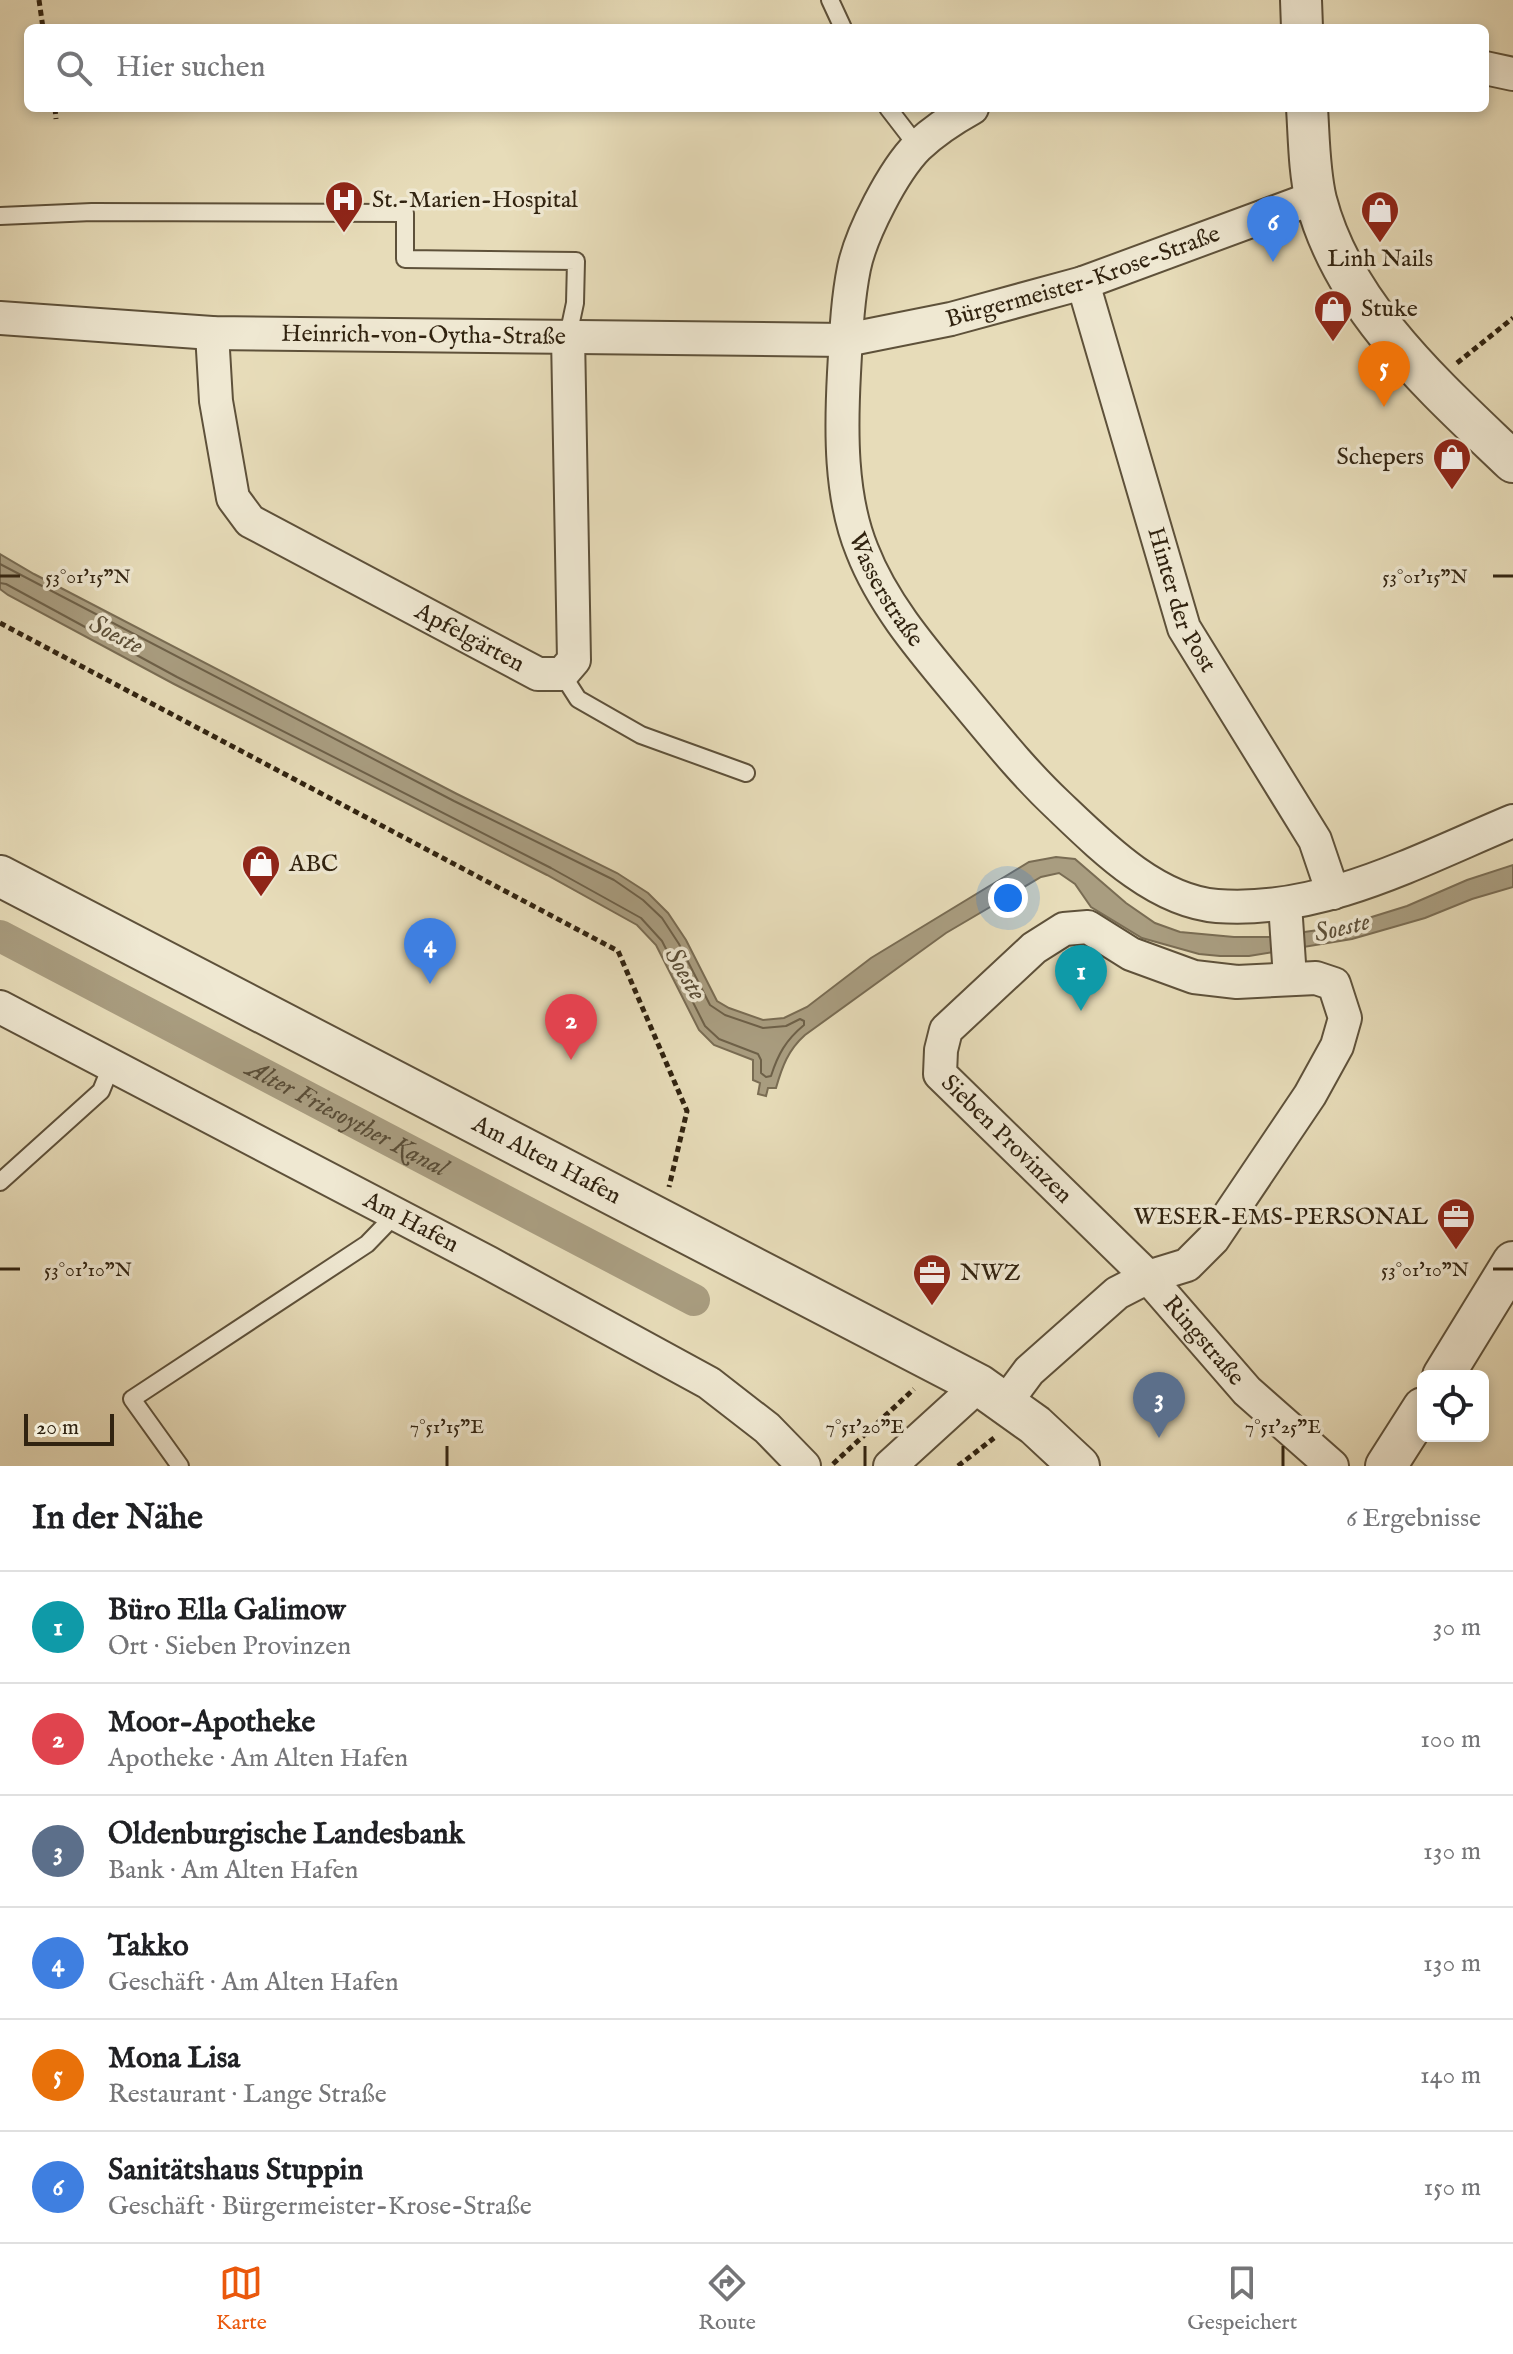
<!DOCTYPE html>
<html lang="de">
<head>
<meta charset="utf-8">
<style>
  :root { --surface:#fff; --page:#f2f2f2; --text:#202124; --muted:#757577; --line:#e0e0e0; --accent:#ea580c }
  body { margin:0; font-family:"IM FELL English",serif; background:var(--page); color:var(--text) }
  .controls { position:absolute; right:24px; bottom:24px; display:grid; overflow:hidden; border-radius:12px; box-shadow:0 4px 12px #0003 }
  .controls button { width:72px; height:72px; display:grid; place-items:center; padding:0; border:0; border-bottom:2px solid var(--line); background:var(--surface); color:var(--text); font:40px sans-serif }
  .scale { position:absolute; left:24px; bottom:20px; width:90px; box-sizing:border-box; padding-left:8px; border:4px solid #312310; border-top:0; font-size:22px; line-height:28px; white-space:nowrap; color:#312310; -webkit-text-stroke:6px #efe8d2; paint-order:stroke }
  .you { position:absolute; left:1008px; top:898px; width:28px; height:28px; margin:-20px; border:6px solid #fff; border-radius:50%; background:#1a73e8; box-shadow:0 0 0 12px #1a73e833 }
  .badge { display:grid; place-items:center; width:52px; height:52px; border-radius:50%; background:var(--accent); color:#fff; font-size:26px; font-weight:700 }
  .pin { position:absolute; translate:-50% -66px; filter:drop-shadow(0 2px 4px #0008) }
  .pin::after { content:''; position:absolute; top:42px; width:28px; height:24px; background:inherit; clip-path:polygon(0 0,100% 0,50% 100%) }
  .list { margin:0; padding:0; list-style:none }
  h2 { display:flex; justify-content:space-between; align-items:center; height:104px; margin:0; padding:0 32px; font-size:34px }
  h2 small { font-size:26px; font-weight:400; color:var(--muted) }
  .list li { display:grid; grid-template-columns:52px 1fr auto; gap:24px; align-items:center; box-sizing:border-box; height:112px; padding:0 32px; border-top:2px solid var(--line) }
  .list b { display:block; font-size:30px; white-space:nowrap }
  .list p { margin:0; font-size:26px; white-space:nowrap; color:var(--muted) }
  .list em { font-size:26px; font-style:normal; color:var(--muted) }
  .icon { flex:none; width:44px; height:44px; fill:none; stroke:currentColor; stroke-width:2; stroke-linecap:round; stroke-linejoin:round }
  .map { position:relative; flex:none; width:1513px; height:1466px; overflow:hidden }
  .search { position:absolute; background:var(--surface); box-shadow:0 4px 12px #0003; left:24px; right:24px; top:24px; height:88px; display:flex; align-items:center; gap:20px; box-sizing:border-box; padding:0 28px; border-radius:12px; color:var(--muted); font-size:30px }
  .sheet { height:776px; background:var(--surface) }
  nav { display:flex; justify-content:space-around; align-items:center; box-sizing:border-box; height:112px; border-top:2px solid var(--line); background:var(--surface); font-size:22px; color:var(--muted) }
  nav a { display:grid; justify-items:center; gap:4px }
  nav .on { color:var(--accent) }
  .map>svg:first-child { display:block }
  .water { fill:#a99d80; stroke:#796c53; stroke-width:2 }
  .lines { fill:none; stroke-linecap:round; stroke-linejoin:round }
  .shore { stroke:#6d6048; stroke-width:2 }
  .canal { stroke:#a99d80; stroke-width:32 }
  .service-casing { stroke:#5e513a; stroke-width:20 }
  .minor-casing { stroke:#5e513a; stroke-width:36 }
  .tertiary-casing { stroke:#5e513a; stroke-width:44 }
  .path { stroke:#312310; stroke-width:5; stroke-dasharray:6 4; stroke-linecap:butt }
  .service { stroke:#efe8d2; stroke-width:16 }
  .minor { stroke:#efe8d2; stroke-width:32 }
  .tertiary { stroke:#efe8d2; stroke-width:40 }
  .ticks { fill:none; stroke:#312310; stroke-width:3 }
  .labels { text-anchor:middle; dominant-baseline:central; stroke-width:7; stroke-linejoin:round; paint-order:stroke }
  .poi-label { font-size:24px; fill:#312310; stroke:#efe8d2; text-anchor:start }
  .street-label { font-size:24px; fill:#312310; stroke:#efe8d2 }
  .water-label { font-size:26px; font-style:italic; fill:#5b4e37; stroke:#efe8d2 }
  .ticks-label { font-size:20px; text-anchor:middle; fill:#312310; stroke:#efe8d2; stroke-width:7; stroke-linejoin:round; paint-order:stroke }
</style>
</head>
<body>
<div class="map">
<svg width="1513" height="1466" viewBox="0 0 1513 1466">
  <rect width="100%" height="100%" fill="#e7dcb9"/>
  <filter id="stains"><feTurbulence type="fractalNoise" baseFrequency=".0025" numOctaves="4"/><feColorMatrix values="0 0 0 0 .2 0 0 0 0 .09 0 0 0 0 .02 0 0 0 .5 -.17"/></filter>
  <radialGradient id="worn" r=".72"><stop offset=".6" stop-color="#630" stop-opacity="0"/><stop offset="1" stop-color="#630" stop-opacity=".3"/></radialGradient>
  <path class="water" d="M0,554L34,574L457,794L617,873L648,893L668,913L686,940L717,1001L729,1008L763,1020L784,1018L807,1007L871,958L1029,862L1056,857L1075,859L1126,903L1155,923L1180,932L1234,937H1270L1325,929L1362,920L1407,906L1467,880L1513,865V887L1472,899L1425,918L1352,939L1249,956H1220L1199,954L1142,938L1091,907L1075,884L1059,873L1041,877L946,933L805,1035C788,1050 782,1067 776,1088H768L766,1096L758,1094L760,1083L753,1080V1060L714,1045L699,1030L656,945L637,925L547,875L174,684L8,595L0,589Z"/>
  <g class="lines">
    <path class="shore" d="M0,564L454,801L614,880L643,900L662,918L679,944L710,1005L725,1015L763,1028L786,1026L800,1019L804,1021V1025C786,1040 778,1054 771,1076L766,1077L761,1073V1060L758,1054L719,1039L705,1026L662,941L641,918L551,868L177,677L6,584L0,583"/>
    <path class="canal" id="s1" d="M0,936L694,1300"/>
    <defs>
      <g id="service">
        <path d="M830,0L843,28"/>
        <path d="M888,108L918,147"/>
        <path d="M0,216L92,212L405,213V259L576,261L575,303L568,336"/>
        <path d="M562,674L578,699L641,735L746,773"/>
        <path d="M0,1182L101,1091L112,1064"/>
        <path d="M180,1466L132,1399L367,1244L395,1215"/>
      </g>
      <g id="minor">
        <path d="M1485,68L1513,74"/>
        <path id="s2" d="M972,108C954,118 933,132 918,146C893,171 861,234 854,268C847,303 846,338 844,373C841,430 840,496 862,550C884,607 927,655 966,702C996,738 1024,773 1058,805C1101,846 1155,901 1217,906C1321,914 1419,860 1513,821"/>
        <path id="s3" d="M1083,283L1184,628L1315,840L1333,893"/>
        <path id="s4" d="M0,318L212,333L846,340L951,319L1083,283L1316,197"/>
        <path id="s5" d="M212,333L216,401L233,498L250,521L538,674H562L574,660L568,336"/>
        <path d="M1285,904L1290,978"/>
        <path id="s6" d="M0,1007L489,1263L709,1383L767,1428L804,1466"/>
        <path id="s7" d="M1006,1402L1029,1371L1117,1293L1148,1277L1187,1265L1213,1239L1310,1095L1337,1046L1345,1018L1334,984L1316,978L1237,982L1194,977L1131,954L1088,927L1064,929L1034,948L946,1030L941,1050L940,1074L1148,1277L1247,1391L1332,1466"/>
        <path d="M890,1466L979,1385"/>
      </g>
      <g id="tertiary">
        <path d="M1301,0L1302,28"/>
        <path d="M1307,108C1309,138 1309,171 1316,200C1344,308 1436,388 1513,462"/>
        <path id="s8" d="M0,876L979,1385L1035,1425L1079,1466"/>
        <path d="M1443,1376L1513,1262"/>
        <path d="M1386,1466L1423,1408"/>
      </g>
    </defs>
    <use href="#service" class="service-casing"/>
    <use href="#minor" class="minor-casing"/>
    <use href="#tertiary" class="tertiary-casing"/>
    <g class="path">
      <path d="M39,0L43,28"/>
      <path d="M55,108L56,119"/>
      <path d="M1457,363L1513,318"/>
      <path d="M0,623L618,951L687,1111L669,1187"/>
      <path d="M833,1464L914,1389"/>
      <path d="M958,1466L994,1438"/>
    </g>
    <use href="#service" class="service"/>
    <use href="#minor" class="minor"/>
    <use href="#tertiary" class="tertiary"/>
  </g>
  <path class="ticks" d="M0,576H20M1493,576H1513M0,1269H20M1493,1269H1513M447,1446V1466M865,1446V1466M1283,1446V1466"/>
  <defs>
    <symbol id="hospital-pin" viewBox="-11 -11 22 30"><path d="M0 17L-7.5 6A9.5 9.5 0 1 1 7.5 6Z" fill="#8f2418" stroke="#efe8d2"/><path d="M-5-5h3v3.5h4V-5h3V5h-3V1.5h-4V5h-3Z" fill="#fff"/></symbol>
    <symbol id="shop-pin" viewBox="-11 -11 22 30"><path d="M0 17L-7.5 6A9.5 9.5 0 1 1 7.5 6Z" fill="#8f2418" stroke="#efe8d2"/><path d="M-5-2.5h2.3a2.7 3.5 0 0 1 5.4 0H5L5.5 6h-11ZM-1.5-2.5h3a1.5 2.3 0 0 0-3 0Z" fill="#fff"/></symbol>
    <symbol id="office-pin" viewBox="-11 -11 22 30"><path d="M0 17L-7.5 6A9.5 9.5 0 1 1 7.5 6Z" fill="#8f2418" stroke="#efe8d2"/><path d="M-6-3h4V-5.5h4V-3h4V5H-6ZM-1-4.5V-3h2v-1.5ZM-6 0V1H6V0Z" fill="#fff"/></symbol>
  </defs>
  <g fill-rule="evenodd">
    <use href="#hospital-pin" x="322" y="178" width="44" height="60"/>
    <use href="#shop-pin" x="1358" y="188" width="44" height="60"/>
    <use href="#shop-pin" x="1311" y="287" width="44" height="60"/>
    <use href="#shop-pin" x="1430" y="435" width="44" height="60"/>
    <use href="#shop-pin" x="239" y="842" width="44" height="60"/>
    <use href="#office-pin" x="1434" y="1195" width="44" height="60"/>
    <use href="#office-pin" x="910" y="1251" width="44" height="60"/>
  </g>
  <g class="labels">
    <g class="poi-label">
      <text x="372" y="200">St.-Marien-Hospital</text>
      <text x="1380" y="259" text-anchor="middle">Linh Nails</text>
      <text x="1361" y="309">Stuke</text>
      <text x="1424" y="457" text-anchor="end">Schepers</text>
      <text x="289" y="864">ABC</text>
      <text x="1428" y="1217" text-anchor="end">WESER-EMS-PERSONAL</text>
      <text x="960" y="1273">NWZ</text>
    </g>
    <g class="street-label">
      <text stroke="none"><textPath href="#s4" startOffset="1092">Bürgermeister-Krose-Straße</textPath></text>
      <text stroke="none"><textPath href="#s4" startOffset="424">Heinrich-von-Oytha-Straße</textPath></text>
      <text stroke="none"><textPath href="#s2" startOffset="536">Wasserstraße</textPath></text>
      <text stroke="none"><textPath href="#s3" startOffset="332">Hinter der Post</textPath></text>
      <text stroke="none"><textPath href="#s5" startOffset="444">Apfelgärten</textPath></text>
      <text stroke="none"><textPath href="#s7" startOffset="1140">Sieben Provinzen</textPath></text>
      <text stroke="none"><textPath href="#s8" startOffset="616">Am Alten Hafen</textPath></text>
      <text stroke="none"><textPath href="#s6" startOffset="464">Am Hafen</textPath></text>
      <text stroke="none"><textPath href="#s7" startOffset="1422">Ringstraße</textPath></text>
    </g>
    <g class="water-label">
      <text transform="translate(116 635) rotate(27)">Soeste</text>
      <text transform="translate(1342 928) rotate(-14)">Soeste</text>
      <text transform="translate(685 974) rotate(59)">Soeste</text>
      <text stroke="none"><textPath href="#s1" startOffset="392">Alter Friesoyther Kanal</textPath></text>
    </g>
  </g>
  <g class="ticks-label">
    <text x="88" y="583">53°01'15"N</text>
    <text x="1425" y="583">53°01'15"N</text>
    <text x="88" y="1276">53°01'10"N</text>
    <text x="1425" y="1276">53°01'10"N</text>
    <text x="447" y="1433">7°51'15"E</text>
    <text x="865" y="1433">7°51'20"E</text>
    <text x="1283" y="1433">7°51'25"E</text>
  </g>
  <rect width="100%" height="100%" filter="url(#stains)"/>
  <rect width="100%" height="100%" fill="url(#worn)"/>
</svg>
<div class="controls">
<button><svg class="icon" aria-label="locate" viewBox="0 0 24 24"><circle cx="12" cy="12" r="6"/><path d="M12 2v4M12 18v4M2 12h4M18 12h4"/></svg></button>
</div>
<div class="scale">20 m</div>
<div class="you"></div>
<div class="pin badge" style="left:1081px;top:1011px;background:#0f9aa8">1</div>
<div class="pin badge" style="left:571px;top:1060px;background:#e0444e">2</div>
<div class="pin badge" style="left:1159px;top:1438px;background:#5c6f8a">3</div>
<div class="pin badge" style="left:430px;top:984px;background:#3f7fe0">4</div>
<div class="pin badge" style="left:1384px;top:407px;background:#e8710a">5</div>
<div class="pin badge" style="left:1273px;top:262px;background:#3f7fe0">6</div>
<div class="search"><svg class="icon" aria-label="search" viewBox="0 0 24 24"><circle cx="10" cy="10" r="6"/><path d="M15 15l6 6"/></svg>Hier suchen</div>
</div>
<section class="sheet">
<h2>In der Nähe<small>6 Ergebnisse</small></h2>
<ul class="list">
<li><span class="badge" style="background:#0f9aa8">1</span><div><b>Büro Ella Galimow</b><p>Ort · Sieben Provinzen</p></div><em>30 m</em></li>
<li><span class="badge" style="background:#e0444e">2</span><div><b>Moor-Apotheke</b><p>Apotheke · Am Alten Hafen</p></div><em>100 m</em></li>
<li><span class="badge" style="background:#5c6f8a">3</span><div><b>Oldenburgische Landesbank</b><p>Bank · Am Alten Hafen</p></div><em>130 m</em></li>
<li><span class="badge" style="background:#3f7fe0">4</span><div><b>Takko</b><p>Geschäft · Am Alten Hafen</p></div><em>130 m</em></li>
<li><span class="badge" style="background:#e8710a">5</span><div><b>Mona Lisa</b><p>Restaurant · Lange Straße</p></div><em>140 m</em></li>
<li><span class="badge" style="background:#3f7fe0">6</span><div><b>Sanitätshaus Stuppin</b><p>Geschäft · Bürgermeister-Krose-Straße</p></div><em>150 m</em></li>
</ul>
</section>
<nav>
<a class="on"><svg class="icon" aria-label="map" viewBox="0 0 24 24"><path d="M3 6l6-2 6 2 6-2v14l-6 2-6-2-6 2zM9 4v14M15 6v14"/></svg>Karte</a>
<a><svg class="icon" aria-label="directions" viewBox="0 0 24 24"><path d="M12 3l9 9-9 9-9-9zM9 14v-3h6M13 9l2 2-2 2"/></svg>Route</a>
<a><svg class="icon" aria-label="saved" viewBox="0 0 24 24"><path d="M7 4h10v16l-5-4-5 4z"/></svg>Gespeichert</a>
</nav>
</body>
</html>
